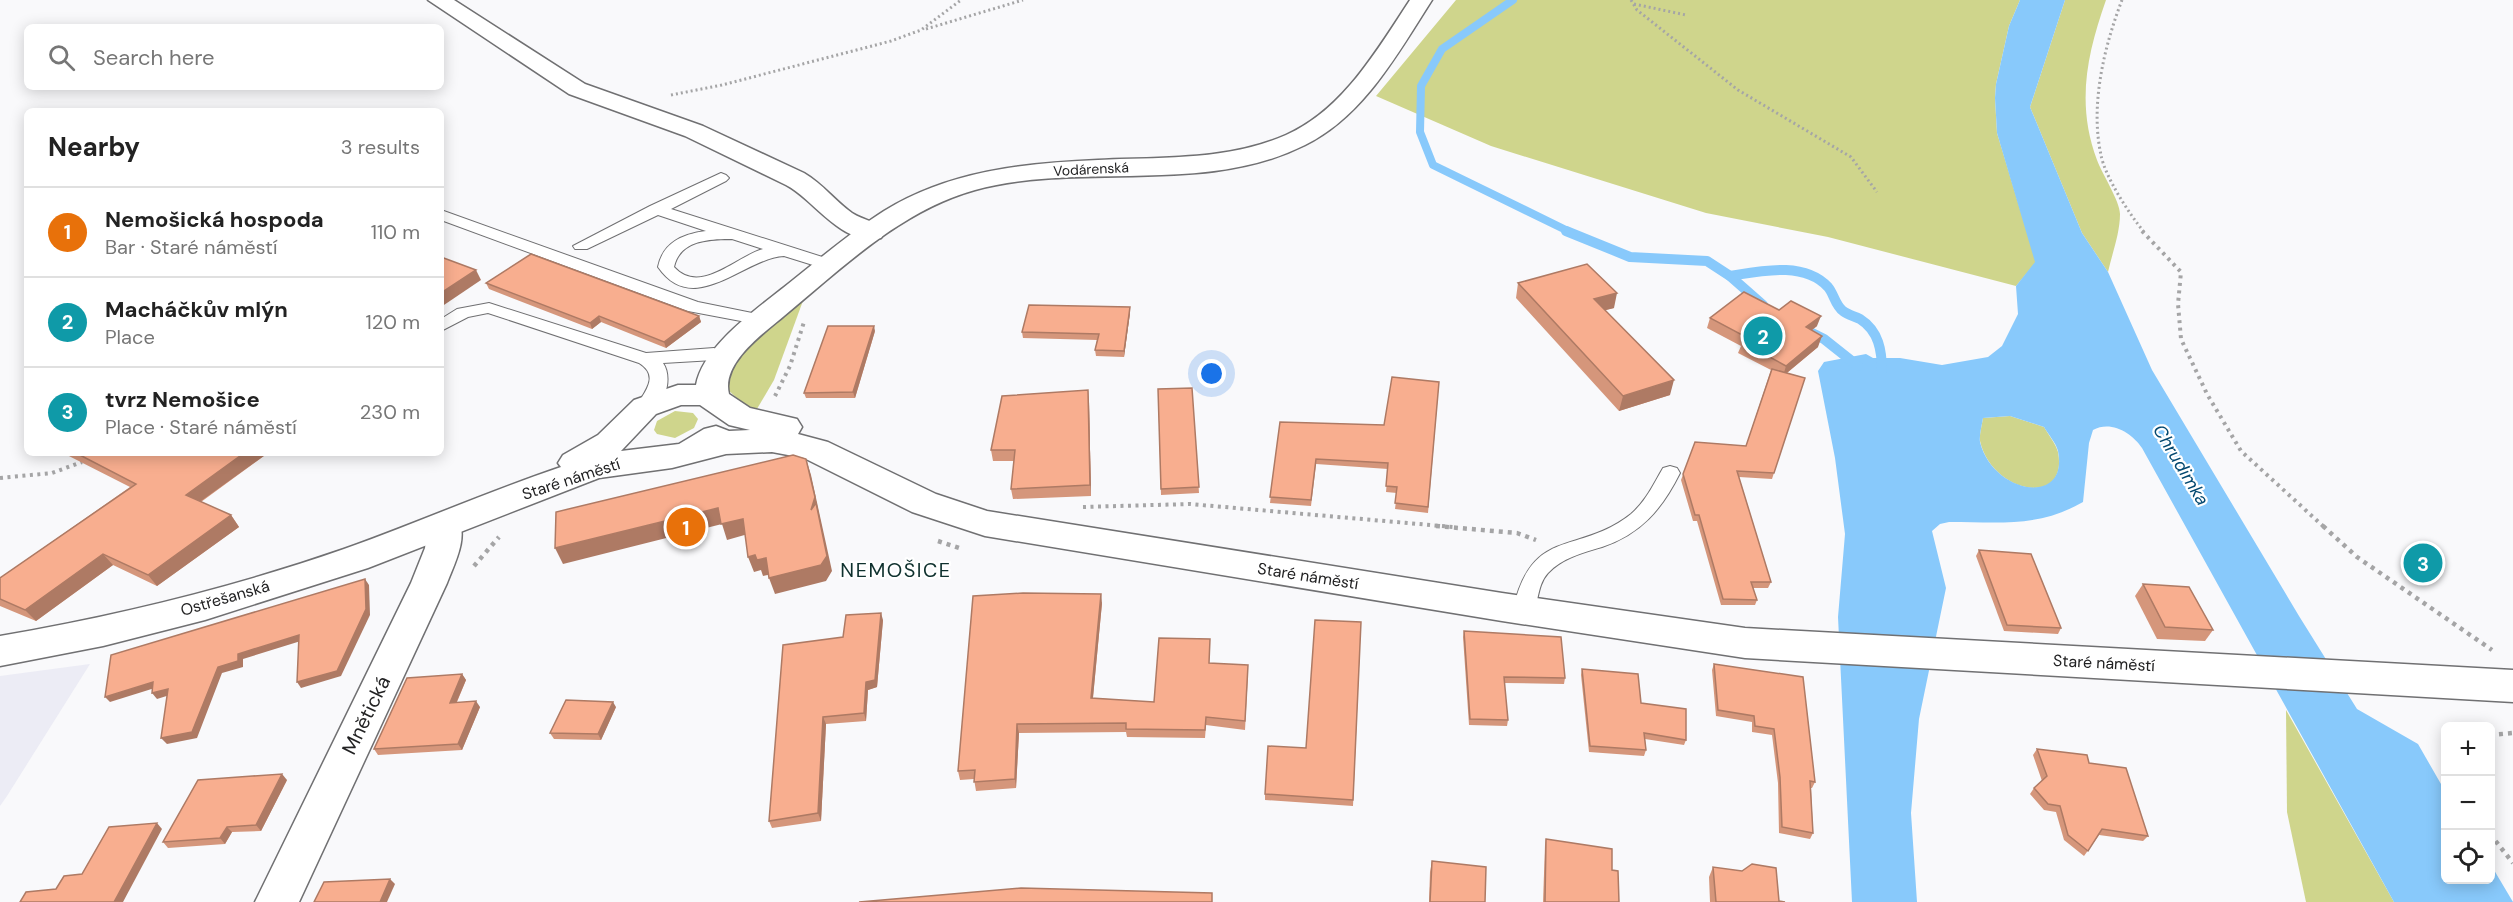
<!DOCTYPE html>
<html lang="en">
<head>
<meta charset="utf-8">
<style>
  :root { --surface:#fff; --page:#f2f2f2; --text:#222; --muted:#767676; --line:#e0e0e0; --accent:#1e6963 }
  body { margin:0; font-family:"DM Sans",sans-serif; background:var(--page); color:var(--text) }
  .controls { position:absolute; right:18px; bottom:18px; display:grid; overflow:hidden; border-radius:9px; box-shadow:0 3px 15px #0003 }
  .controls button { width:54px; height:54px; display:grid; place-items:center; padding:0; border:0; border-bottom:2px solid var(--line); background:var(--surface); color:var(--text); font:30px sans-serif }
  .you { position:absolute; left:1212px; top:374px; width:21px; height:21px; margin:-15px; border:4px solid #fff; border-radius:50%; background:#1a73e8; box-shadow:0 0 0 9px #1a73e833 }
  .badge { display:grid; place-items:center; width:39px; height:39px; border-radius:50%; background:var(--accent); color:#fff; font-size:20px; font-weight:700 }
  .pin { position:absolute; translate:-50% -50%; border:3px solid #fff; box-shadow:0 2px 6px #0006 }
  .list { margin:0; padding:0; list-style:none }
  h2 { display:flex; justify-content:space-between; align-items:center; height:78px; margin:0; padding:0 24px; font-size:26px }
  h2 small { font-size:20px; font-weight:400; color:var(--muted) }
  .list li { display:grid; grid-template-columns:39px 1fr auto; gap:18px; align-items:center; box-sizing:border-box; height:90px; padding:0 24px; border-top:2px solid var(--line) }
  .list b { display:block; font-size:22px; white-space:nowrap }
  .list p { margin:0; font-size:20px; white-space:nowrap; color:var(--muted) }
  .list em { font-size:20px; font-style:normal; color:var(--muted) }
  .icon { flex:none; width:33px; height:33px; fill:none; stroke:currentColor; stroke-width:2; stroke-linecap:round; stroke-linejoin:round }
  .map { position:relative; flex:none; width:2513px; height:902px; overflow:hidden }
  .search { position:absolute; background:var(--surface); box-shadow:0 3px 15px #0003; left:24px; top:24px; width:420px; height:66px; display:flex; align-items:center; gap:15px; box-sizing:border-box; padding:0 21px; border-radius:9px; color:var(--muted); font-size:22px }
  .panel { position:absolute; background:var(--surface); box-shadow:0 3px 15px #0003; left:24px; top:108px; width:420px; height:348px; border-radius:9px }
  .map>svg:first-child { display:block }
  .built { fill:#ececf5 }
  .green { fill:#cfd58c }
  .water { fill:#88c9fb; fill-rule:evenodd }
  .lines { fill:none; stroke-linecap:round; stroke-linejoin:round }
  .stream-far1 { stroke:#88c9fb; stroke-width:8 }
  .stream { stroke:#88c9fb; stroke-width:10 }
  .service-casing { stroke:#707072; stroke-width:2 }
  .minor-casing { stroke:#707072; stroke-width:3 }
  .tertiary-casing { stroke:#707072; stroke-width:3 }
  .path-far2 { stroke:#a5a5a6; stroke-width:3; stroke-dasharray:2 3; stroke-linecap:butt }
  .path-far1 { stroke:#a5a5a6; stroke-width:4; stroke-dasharray:3 4.5; stroke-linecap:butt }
  .path { stroke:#a5a5a6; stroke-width:4.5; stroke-dasharray:4 5; stroke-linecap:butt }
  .service { fill:#fff; fill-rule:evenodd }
  .minor { fill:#fff; fill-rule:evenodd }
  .tertiary { fill:#fff; fill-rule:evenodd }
  .wall { fill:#d5967b }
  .shaded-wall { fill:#ae7a64 }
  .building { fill:#f8ae8f; stroke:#ae7a64; stroke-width:1.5 }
  .labels { text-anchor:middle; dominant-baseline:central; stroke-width:4.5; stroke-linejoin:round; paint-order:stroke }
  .far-street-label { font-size:14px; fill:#222223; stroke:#fff }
  .street-label { font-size:16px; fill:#222223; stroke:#fff }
  .water-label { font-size:18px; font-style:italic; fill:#034870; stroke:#fff }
  .quarter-label { font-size:20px; letter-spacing:1.5px; fill:#0f312e; stroke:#fff }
  .near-street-label { font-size:20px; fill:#222223; stroke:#fff }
</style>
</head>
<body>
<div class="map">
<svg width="2513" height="902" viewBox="0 0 2513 902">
  <rect width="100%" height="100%" fill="#f9f9fb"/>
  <path class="built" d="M90,664L7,796L0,806V676Z"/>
  <g class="green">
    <path d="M1456,0H2020L2009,26L1996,84L1995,98L1997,133L2036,262L2016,286L1828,237L1706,213L1491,146L1376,96Z"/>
    <path d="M2065,0H2106C2087,54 2076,104 2097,160C2102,174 2120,201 2120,214C2120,233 2112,254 2108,272L2082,233L2030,107Z"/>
    <path d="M804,298L774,380L754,414L726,388L736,355Z"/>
    <path d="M675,411L693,413L698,419L694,428L675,438L657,434L654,430L657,421Z"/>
    <path d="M2010,416L2044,427C2048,434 2056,444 2058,452C2069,508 1992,494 1980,441C1979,435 1982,425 1983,418Z"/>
    <path d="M2286,710L2394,902H2306L2287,812Z"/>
  </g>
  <path class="water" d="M2020,0H2065L2030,107L2082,233L2108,272L2152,370L2299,616L2357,709L2418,744L2445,791L2446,880H2490L2491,865L2513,902H2394L2142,448C2132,433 2111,420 2093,430L2089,443L2083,502C2038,528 1999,522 1949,522L1940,524L1932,531L1946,588L1919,719L1911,813L1917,902H1852L1838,617L1845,534L1835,458L1818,371L1824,362L1866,354L1873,358H1900L1942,365L1988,357L2002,346L2018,314L2016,286L2035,262L1997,133L1995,98L1996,84L2009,26ZM2010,416L2044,427C2048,434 2056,443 2058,451C2069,507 1993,494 1980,442C1979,435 1982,425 1983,418Z"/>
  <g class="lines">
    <path class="stream-far1" d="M1513,0L1442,49L1421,86L1420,132L1433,165L1570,232"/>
    <g class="stream">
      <path d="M1566,231L1630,257L1707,261L1730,276L1763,305"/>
      <path d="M1730,276C1761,271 1804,261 1828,287C1834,294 1835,305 1843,311C1848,315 1854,316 1860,319C1879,331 1882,351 1882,372"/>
      <path d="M1810,332L1824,339L1858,366"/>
    </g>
    <defs>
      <g id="service">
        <path d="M721,173L726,175L729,178L726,181L671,209L835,261L837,265L835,269L829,270L784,256C744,258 694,319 658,267C663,242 683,234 706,231L658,215L587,249H575L573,246L650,206ZM732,239L763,249C737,256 700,296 674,267C680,240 709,239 732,239Z"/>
        <path d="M441,210L698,302L762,315L771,320L762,325L688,311L441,220Z"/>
        <path d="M489,303L646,353L714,348L723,354L714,360L663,363C675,380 662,418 638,411L636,407C645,391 660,376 639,363L488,313L468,317L441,331V319L457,309Z"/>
        <path d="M1670,466L1677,468L1680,473C1662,509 1641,534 1602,547C1582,553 1562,558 1548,573C1537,585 1539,602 1532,616L1524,618L1516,616L1513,610C1532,525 1578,556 1631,514C1646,501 1653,485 1663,468Z"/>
      </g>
      <g id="minor">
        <path d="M428,0H454L585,84L703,126L804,173C823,184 835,201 852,213C863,220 877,221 885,232L881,238C842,247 815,200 786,185L685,136L569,94Z"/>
        <path d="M445,512L457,516C469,537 455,562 447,583L299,902H255L411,583L425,548L428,525L433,516Z"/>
      </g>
      <path id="tertiary" d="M1410,0H1432C1398,53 1364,116 1305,145C1204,196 1082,161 975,190C900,211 842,268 784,316C764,333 721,363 729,394L750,408L797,419L802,427L798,434L828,442L936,494L987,511L1502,593L1745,628L2513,670V702L1745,658L1502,621L985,536L912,512L804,458L772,452L726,454L672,468L599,478L368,568L205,620L103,646L0,666V636C117,616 232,588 344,549C417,523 487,492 561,467L558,463L563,455L598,435L634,400L678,385H696C703,347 754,311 783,288C816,262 848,234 884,211C948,171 1024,163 1098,160C1161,157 1227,161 1286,135C1343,110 1377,50 1410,0ZM681,405H700L729,425L750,430L729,431L716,426L704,429L679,444L621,451L656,414Z"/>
    </defs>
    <use href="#service" class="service-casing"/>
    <use href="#minor" class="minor-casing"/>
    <use href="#tertiary" class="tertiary-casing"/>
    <g class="path-far2">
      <path d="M1631,0L1637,10L1738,90L1851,157L1877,192"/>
      <path d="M2122,0C2104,47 2090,105 2101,155C2105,177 2130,215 2144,232"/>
      <path d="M1634,4L1686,15"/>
      <path d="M926,29L1023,0"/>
      <path d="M671,95L722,85L891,41L921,30L961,0"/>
    </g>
    <g class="path-far1">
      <path d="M2142,231L2181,272L2178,304L2181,339L2207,394L2241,451L2324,527"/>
      <path d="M775,396L790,366L804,322"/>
      <path d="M0,478L52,473L82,462"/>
      <path d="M1083,507L1190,504L1453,527"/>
    </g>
    <g class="path">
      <path d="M1436,526L1517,533L1536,540"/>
      <path d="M2323,526L2357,557L2492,650"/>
      <path d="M938,541L959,548"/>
      <path d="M474,566L499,537"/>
      <path d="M2490,735L2513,733"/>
      <path d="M2490,834L2513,863"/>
    </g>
    <use href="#service" class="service"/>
    <use href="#minor" class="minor"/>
    <use href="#tertiary" class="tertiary"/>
  </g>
  <g class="wall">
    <path d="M486,283L699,316L701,322L666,348L601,322L592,329L489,289Z"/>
    <path d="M1518,283L1614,308L1605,310L1670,395L1619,411L1516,298Z"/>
    <path d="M1779,310L1817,326L1812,330L1818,347L1787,373L1805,378L1772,479L1739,477L1771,582L1768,588H1753L1757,600L1755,605H1721L1697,521H1693L1681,480L1695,442L1746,446L1771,370L1738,353L1741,346L1707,328L1710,318Z"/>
    <path d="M1130,313L1124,357L1096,356L1095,350L1097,340L1023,338L1022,332Z"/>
    <path d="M875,331L855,398H806L804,393Z"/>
    <path d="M1439,382L1428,513L1395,509L1397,493L1386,492L1388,469L1316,464L1311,506L1270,503L1280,422L1384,425Z"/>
    <path d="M1192,388L1199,493L1161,495L1158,389Z"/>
    <path d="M1089,401L1091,496L1013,499L1011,489L1014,461H993L991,450Z"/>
    <path d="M63,453H268L201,502L231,515L239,527L157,586L113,565L36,621L0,606V578L130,487Z"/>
    <path d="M1979,550L2061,628L2058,634L2004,631L1976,556Z"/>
    <path d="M2143,584L2213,630L2205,641L2157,639L2135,596Z"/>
    <path d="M1102,603L1093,698L1154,702L1210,647L1209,663L1248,674L1245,730L1206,725L1205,738L1127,737L1126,732L1019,733L1016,788L976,791L974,779L960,780L958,771Z"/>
    <path d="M883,620L877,687L868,690L866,721L826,724L821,821L772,828L769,821L843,637Z"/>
    <path d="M1361,622L1353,806L1265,800V794L1306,748Z"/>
    <path d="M1464,631L1565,678L1564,684L1504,683L1508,720L1507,726L1469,725L1463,637Z"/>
    <path d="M1714,664L1803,677L1815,782L1812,788H1811L1813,833L1810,839L1779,833L1778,783L1772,735L1752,732V722L1716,716L1712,670Z"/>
    <path d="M1582,669L1641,703L1686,740L1684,745L1645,739L1646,750L1644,756L1589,752L1581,675Z"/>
    <path d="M462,674L466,680L457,702L480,707L462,750L378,755L374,749Z"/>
    <path d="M616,707L601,740L554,739L550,733Z"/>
    <path d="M2037,749L2089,763L2148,836L2143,841L2099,835L2084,856L2064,840L2056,812L2044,810L2030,794L2034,788L2042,781L2033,755Z"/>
    <path d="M287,780L261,831L232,832L225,844L168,848L163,842Z"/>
    <path d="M1546,839L1612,870L1619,902H1543L1545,845Z"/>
    <path d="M1432,861L1485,902H1429L1430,872Z"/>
    <path d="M1713,867L1779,901L1785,902H1710L1709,877Z"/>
  </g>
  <g class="shaded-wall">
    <path d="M476,270L481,280L441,307V293Z"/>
    <path d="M1617,293L1614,308L1591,314L1594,299Z"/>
    <path d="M1130,307V313L1124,357V351Z"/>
    <path d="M599,316L601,322L592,329L590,323Z"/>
    <path d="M699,316L701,322L666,348L664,342Z"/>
    <path d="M1821,316L1817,326L1803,337L1806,327Z"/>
    <path d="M874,326L875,331L855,398L853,392Z"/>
    <path d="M1822,336L1818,347L1783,376L1786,366Z"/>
    <path d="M1674,380L1670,395L1619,411L1623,396Z"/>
    <path d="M1088,390L1089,401L1091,496L1090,485Z"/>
    <path d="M244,453H268L194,506L186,495Z"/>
    <path d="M806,459L811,475L832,571L826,581L775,594L769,578L811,510Z"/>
    <path d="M718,508L743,519L748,534L727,540L722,524L563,564L555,548Z"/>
    <path d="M231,515L239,527L157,586L148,575Z"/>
    <path d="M103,554L113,565L36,621L25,610Z"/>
    <path d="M755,555L766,558L772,574L763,576L761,570L754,572L748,557Z"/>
    <path d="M365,579L369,585L370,615L341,676L301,688L297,682Z"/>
    <path d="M1101,594L1102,603L1092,707L1091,698Z"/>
    <path d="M881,613L883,620L877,687L868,690L866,721L864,713L866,682Z"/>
    <path d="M299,635L304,640L243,659V667L222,673L197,738L167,744L161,738L218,667L238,654Z"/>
    <path d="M462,674L466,680L454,708L450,703Z"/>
    <path d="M153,682L158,687L110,702L105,697Z"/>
    <path d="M168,689L173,694L157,699L152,693Z"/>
    <path d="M476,701L480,707L462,750L458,744Z"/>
    <path d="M613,702L616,707L601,740L598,734Z"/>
    <path d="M823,717L826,724L821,821L818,813Z"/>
    <path d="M1017,724L1019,733L1016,788L1015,779Z"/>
    <path d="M282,774L287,780L261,831L256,825Z"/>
    <path d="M157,823L162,829L123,902H114Z"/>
    <path d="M227,827L232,832L225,844L220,838Z"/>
    <path d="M390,879L395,884L387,902H380Z"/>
  </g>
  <g class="building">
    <path d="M531,254L699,316L664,342L599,316L590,323L486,283Z"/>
    <path d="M441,257L476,270L441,293Z"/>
    <path d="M1587,264L1617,293L1594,299L1674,380L1623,396L1518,283Z"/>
    <path d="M1744,292L1779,310L1791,301L1821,316L1806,327L1822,336L1786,366L1742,342L1748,338L1710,318Z"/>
    <path d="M1029,305L1130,307L1124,351L1095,350L1099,334L1022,332Z"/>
    <path d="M828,326H874L853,392L804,393Z"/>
    <path d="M1772,369L1805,378L1774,473L1737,471L1771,582H1751L1757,600L1723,599L1699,515H1695L1683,474L1695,442L1746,446Z"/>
    <path d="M1392,377L1439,382L1428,507L1395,503L1397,487L1386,486L1388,463L1316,459L1311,500L1270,497L1280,422L1384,425Z"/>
    <path d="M1192,388L1199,487L1161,489L1158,389Z"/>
    <path d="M1088,390L1090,485L1011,489L1015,450H991L1002,396Z"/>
    <path d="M76,453H244L186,495L231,515L148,575L103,554L25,610L0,599V578L136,484Z"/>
    <path d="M793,455L806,459L815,497L811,510L816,503L827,556L821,565L769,578L766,558L757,560L755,555L748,557L743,519L721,524L718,508L555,548L556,512Z"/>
    <path d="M1979,550L2031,554L2061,628L2007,625Z"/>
    <path d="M365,579L366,609L337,671L297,682L299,635L238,654V661L218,667L192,732L161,738L168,689L152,693L153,682L105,697L111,655Z"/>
    <path d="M2143,584L2189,587L2213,630L2165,627Z"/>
    <path d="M1023,593L1101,594L1091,698L1154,702L1159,638L1210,639L1209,663L1248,665L1245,721L1206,717L1205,730L1126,729V723L1017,724L1015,779L974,782L975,770L958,771L973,596Z"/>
    <path d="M881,613L875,680L866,682L864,713L823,717L818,813L769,821L783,645L843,637L846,615Z"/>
    <path d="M1315,620L1361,622L1353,800L1265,794L1268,746L1306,748Z"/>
    <path d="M1464,631L1561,637L1565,678L1504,677L1508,720L1470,719Z"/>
    <path d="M1714,664L1803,677L1815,782L1810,781L1813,833L1782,827L1780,777L1774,729L1755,726L1754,716L1718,710Z"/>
    <path d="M1582,669L1638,674L1641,703L1686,709V740L1644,733L1646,750L1590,746Z"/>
    <path d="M462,674L450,703L476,701L458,744L374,749L407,678Z"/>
    <path d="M566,700L613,702L598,734L550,733Z"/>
    <path d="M2037,749L2087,755L2089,763L2126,768L2148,836L2102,829L2088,851L2068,835L2060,806L2048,804L2034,788L2047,776Z"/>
    <path d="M282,774L256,825L227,827L220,838L163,842L198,780Z"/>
    <path d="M157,823L114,902H20L26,892L56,889L64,876L82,874L109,827Z"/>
    <path d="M1546,839L1612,849V870L1618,871L1619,902H1545Z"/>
    <path d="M1432,861L1486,867L1485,902H1430Z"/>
    <path d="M1752,864L1776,868L1779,901L1785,902H1716L1713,867L1742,871Z"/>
    <path d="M390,879L380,902H314L324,882Z"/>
    <path d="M1021,888L1212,893V902H859Z"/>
  </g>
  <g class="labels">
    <g class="far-street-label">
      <text transform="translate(1091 169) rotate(-3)">Vodárenská</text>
    </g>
    <g class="street-label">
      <text transform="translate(571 479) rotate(-18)">Staré náměstí</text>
      <text transform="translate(1308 576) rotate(9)">Staré náměstí</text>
      <text transform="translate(225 598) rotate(-16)">Ostřešanská</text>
      <text transform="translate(2104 663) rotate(3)">Staré náměstí</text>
    </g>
    <g class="water-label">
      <text transform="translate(2181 465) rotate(59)">Chrudimka</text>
    </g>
    <g class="quarter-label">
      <text x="896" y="570">NEMOŠICE</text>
    </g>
    <g class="near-street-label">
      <text transform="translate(366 715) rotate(-64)">Mnětická</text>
    </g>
  </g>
</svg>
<div class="controls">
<button>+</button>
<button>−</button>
<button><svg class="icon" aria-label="locate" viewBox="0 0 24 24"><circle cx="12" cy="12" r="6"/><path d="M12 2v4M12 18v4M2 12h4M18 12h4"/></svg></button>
</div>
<div class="you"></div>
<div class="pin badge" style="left:686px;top:527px;background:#e8710a">1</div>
<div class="pin badge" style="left:1763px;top:336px;background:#0f9aa8">2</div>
<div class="pin badge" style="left:2423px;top:563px;background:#0f9aa8">3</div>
<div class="search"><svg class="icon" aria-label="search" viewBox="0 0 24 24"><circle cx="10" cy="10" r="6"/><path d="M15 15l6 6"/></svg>Search here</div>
<section class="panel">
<h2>Nearby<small>3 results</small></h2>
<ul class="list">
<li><span class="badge" style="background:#e8710a">1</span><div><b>Nemošická hospoda</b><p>Bar · Staré náměstí</p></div><em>110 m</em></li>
<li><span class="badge" style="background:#0f9aa8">2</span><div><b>Macháčkův mlýn</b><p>Place</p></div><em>120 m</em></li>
<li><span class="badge" style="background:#0f9aa8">3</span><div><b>tvrz Nemošice</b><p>Place · Staré náměstí</p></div><em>230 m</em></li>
</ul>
</section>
</div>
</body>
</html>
